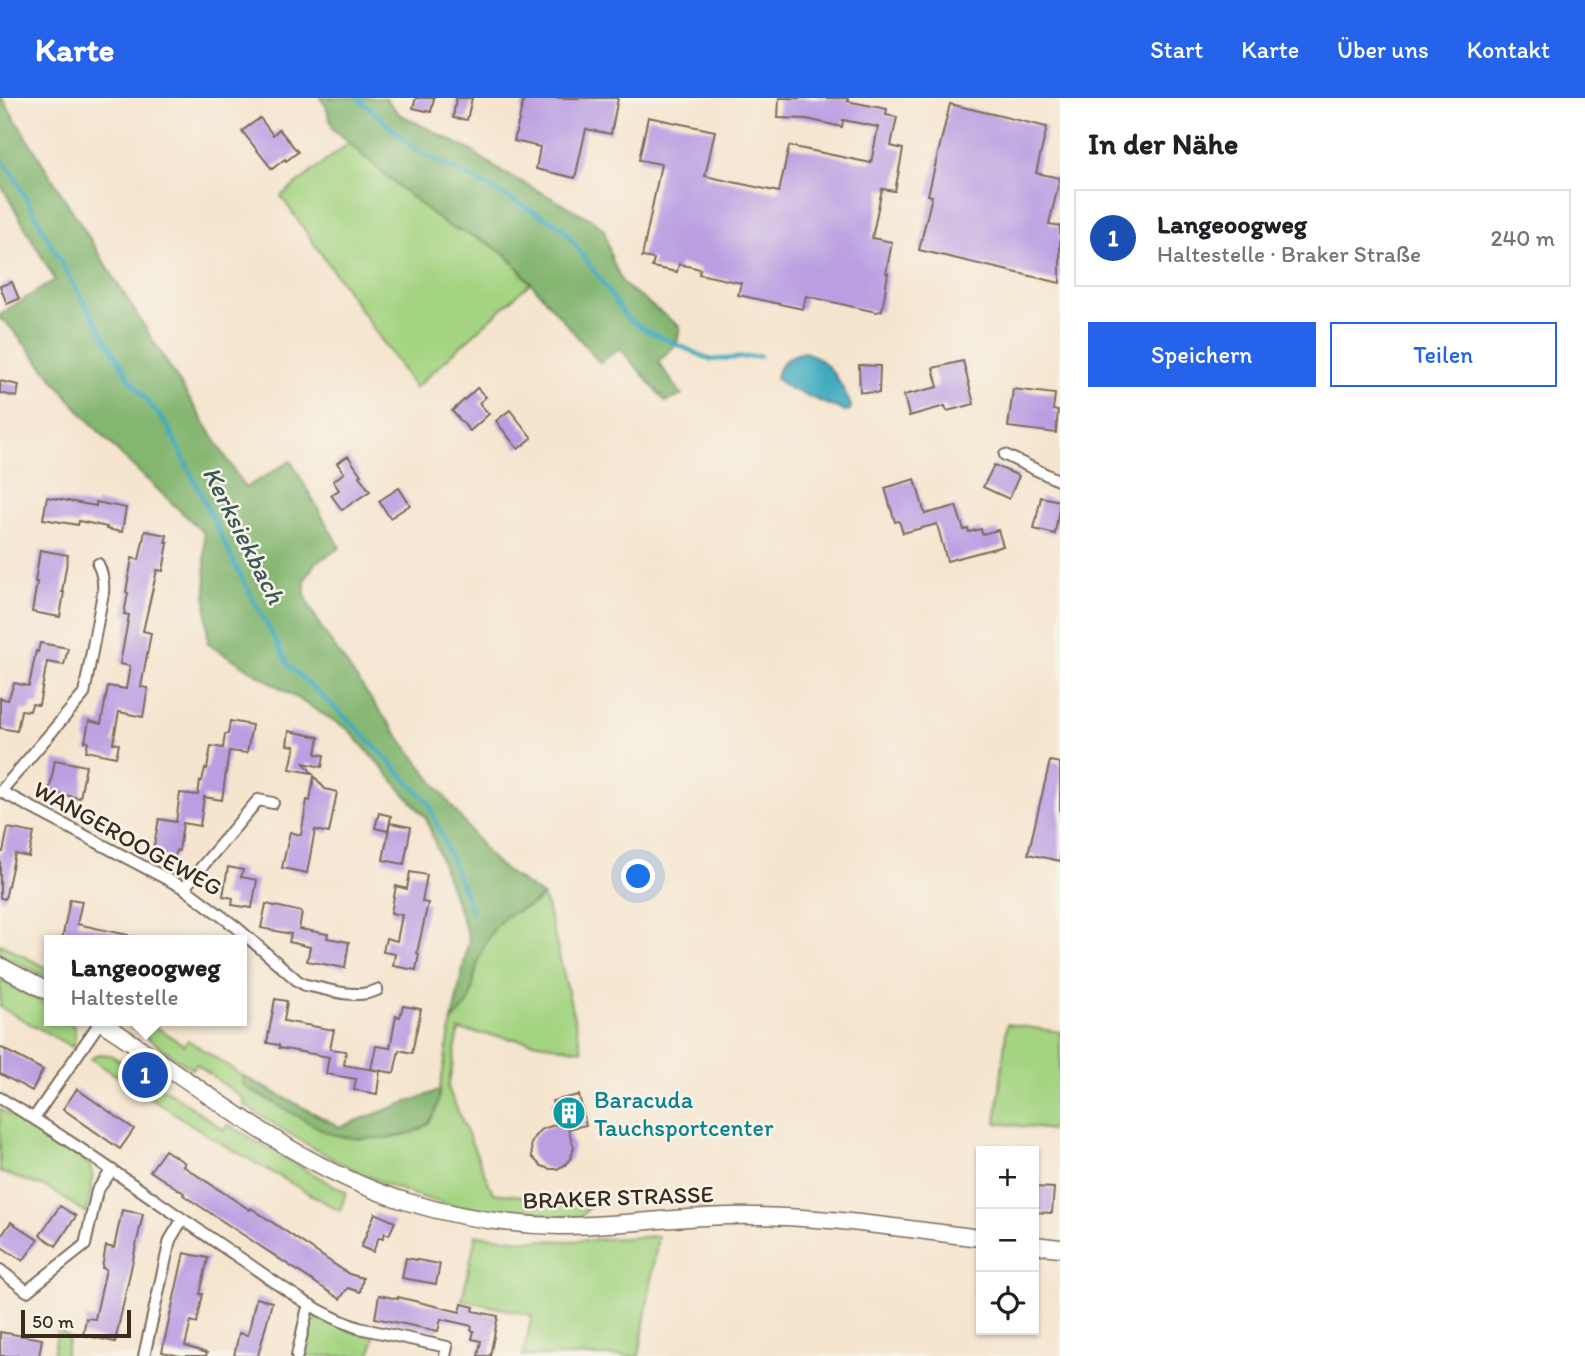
<!DOCTYPE html>
<html lang="de">
<head>
<meta charset="utf-8">
<style>
  :root { --surface:#fff; --page:#f2f2f2; --text:#202124; --muted:#757577; --line:#e0e0e0; --accent:#2563eb }
  body { margin:0; font-family:Itim,sans-serif; background:var(--page); color:var(--text) }
  .controls { position:absolute; right:21px; bottom:21px; display:grid; overflow:hidden; border-radius:0px; box-shadow:0 2px 5px #0004 }
  .controls button { width:63px; height:63px; display:grid; place-items:center; padding:0; border:0; border-bottom:2px solid var(--line); background:var(--surface); color:var(--text); font:35px sans-serif }
  .scale { position:absolute; left:21px; bottom:18px; width:110px; box-sizing:border-box; padding-left:7px; border:4px solid #3b2a1e; border-top:0; font-size:19px; line-height:24px; white-space:nowrap; color:#3b2a1e; -webkit-text-stroke:5px #f7f3e8; paint-order:stroke }
  .you { position:absolute; left:639px; top:779px; width:24px; height:24px; margin:-18px; border:5px solid #fff; border-radius:50%; background:#1a73e8; box-shadow:0 0 0 10px #1a73e833 }
  .badge { display:grid; place-items:center; width:46px; height:46px; border-radius:50%; background:var(--accent); color:#fff; font-size:23px; font-weight:700 }
  .pin { position:absolute; translate:-50% -50%; border:4px solid #fff; box-shadow:0 2px 7px #0006 }
  .popup { position:absolute; left:44px; top:837px; width:203px; height:91px; box-sizing:border-box; display:grid; place-content:center; border-radius:0px; background:var(--surface); filter:drop-shadow(0 2px 5px #0005); font-size:23px; white-space:nowrap; color:var(--muted) }
  .popup b { font-size:26px; color:var(--text) }
  .popup::after { content:''; position:absolute; left:50%; top:100%; margin-left:-14px; border:14px solid transparent; border-top-color:var(--surface) }
  .list { margin:0; padding:0; list-style:none }
  h2 { display:flex; justify-content:space-between; align-items:center; height:91px; margin:0; padding:0 28px; font-size:30px }
  h2 small { font-size:23px; font-weight:400; color:var(--muted) }
  .list li { display:grid; grid-template-columns:46px 1fr auto; gap:21px; align-items:center; box-sizing:border-box; height:98px; margin:0 14px 14px; padding:0 14px; border:2px solid var(--line); border-radius:0px }
  .list b { display:block; font-size:26px; white-space:nowrap }
  .list p { margin:0; font-size:23px; white-space:nowrap; color:var(--muted) }
  .list em { font-size:23px; font-style:normal; color:var(--muted) }
  .actions { display:flex; gap:14px; padding:21px 28px }
  .actions a { flex:1; padding:16px 0; border:2px solid var(--accent); border-radius:0px; text-align:center; font-size:24px; color:var(--accent) }
  .actions .main { background:var(--accent); color:#fff }
  .icon { flex:none; width:38px; height:38px; fill:none; stroke:currentColor; stroke-width:2; stroke-linecap:round; stroke-linejoin:round }
  .map { position:relative; flex:none; width:1060px; height:1258px; overflow:hidden }
  header { display:flex; align-items:center; gap:42px; box-sizing:border-box; height:98px; padding:0 35px; background:var(--accent); color:#fff }
  header strong { font-size:33px }
  nav { display:flex; gap:38px; margin-inline-start:auto; font-size:24px }
  main { display:flex }
  aside { flex:1; background:var(--surface) }
  .map>svg:first-child { display:block }
  .green { fill:#a4d482; stroke:#707f50; stroke-width:2 }
  .forest { fill:#83b670; stroke:#5f7047; stroke-width:2 }
  .water { fill:#3faabf; stroke:#3d6a6e; stroke-width:2 }
  .lines { fill:none; stroke-linecap:round; stroke-linejoin:round }
  .stream { stroke:#3faabf; stroke-width:4.5 }
  .building { fill:#b99ee2 }
  .minor-casing { stroke:#7c6b5c; stroke-width:14 }
  .secondary-casing { stroke:#7c6b5c; stroke-width:19 }
  .minor { stroke:#fff; stroke-width:10 }
  .secondary { stroke:#fff; stroke-width:16 }
  .labels { text-anchor:middle; dominant-baseline:central; stroke-width:5; stroke-linejoin:round; paint-order:stroke }
  .street-label { font-size:24px; fill:#3b2a1e; stroke:#f7f3e8 }
  .culture-label { font-size:24px; fill:#0d838f; stroke:#f7f3e8; text-anchor:start }
  .water-label { font-size:26px; font-style:italic; fill:#3c5756; stroke:#f7f3e8 }
</style>
</head>
<body>
<header>
<strong>Karte</strong>
<nav><a>Start</a><a>Karte</a><a>Über uns</a><a>Kontakt</a></nav>
</header>
<main>
<div class="map">
<svg width="1060" height="1258" viewBox="0 0 1060 1258">
  <rect width="100%" height="100%" fill="#f7f3e8"/>
  <filter id="ink" filterUnits="userSpaceOnUse"><feTurbulence type="fractalNoise" baseFrequency=".0143" numOctaves="2"/><feDisplacementMap in="SourceGraphic" scale="14" xChannelSelector="R" yChannelSelector="G"/><feConvolveMatrix kernelMatrix="1 2 1 2 8 2 1 2 1" color-interpolation-filters="sRGB"/></filter>
  <filter id="wash" filterUnits="userSpaceOnUse"><feTurbulence type="fractalNoise" baseFrequency=".00686" numOctaves="4" result="noise"/><feDisplacementMap in="SourceGraphic" scale="28" xChannelSelector="R" yChannelSelector="G"/><feGaussianBlur stdDeviation="1.57" result="paint"/><feColorMatrix in="noise" values="0 0 0 0 0 0 0 0 0 0 0 0 0 0 0 0 0 1.4 0 .05"/><feComposite in="paint" operator="in"/></filter>
  <g filter="url(#wash)">
    <rect width="100%" height="100%" fill="#f5e5cf"/>
    <g class="green">
      <path d="M349,45L404,93L446,127L482,142L507,157L530,185L415,290L281,98Z"/>
      <path d="M542,798L547,808L582,952L459,932L448,990L493,1095L592,1105L581,1119C552,1118 524,1118 495,1115C400,1104 321,1058 243,1006L245,1002L196,966L192,971L123,923H146L184,947L188,942L243,978V986L356,1041L404,1037L436,1012L452,923L468,906L479,861L484,846L501,821L511,814L536,805Z"/>
      <path d="M0,846L49,871V880L0,856Z"/>
      <path d="M0,882L49,908V923H71C76,932 77,940 72,949L0,909Z"/>
      <path d="M1007,926L1060,934V1033L996,1025Z"/>
      <path d="M98,956L110,957L122,964L120,968L131,975L134,972L180,1001L224,1032L228,1026L293,1065L346,1094L340,1113L215,1042L91,961Z"/>
      <path d="M0,1011L55,1042L90,1067L93,1081L86,1115L50,1091L0,1074Z"/>
      <path d="M476,1137L522,1142L570,1143L658,1138L639,1258H523L532,1217L462,1202Z"/>
      <path d="M319,1220L324,1221L357,1235L374,1239L370,1258H301L309,1224Z"/>
      <path d="M58,1229L69,1240L65,1258H53Z"/>
    </g>
    <g class="forest">
      <path d="M0,0H2L245,390L291,363L340,450L315,465L305,482V496L310,509L322,531L375,607L491,760C506,776 525,784 542,798C527,815 510,808 494,831C484,844 479,859 475,875C473,886 473,898 467,907C463,913 457,918 452,923L469,841L426,720L349,632L208,546L204,435L121,357L80,313L7,225L0,221V216L55,182L0,85Z"/>
      <path d="M320,0H385L399,16L472,53L499,72L593,122L604,132L612,162L623,186L680,229L677,245L658,264L682,297L666,304L620,250L600,265L507,157L482,142L446,127L404,93L333,31L326,8Z"/>
      <path d="M243,978L340,1029L440,992C438,1004 436,1019 426,1027C404,1044 353,1043 328,1035L247,990L243,986Z"/>
    </g>
    <path class="water" d="M804,254C829,260 842,287 851,308L850,312L844,313L788,290L776,280C779,263 789,258 804,254Z"/>
    <g class="lines">
      <g class="stream">
        <path d="M358,0L416,52L496,93L562,129L600,181L627,221L648,233L711,262L760,258"/>
        <path d="M0,58L13,76L67,175L129,280L169,330L236,469L289,568L357,630L428,704L472,814"/>
      </g>
    </g>
    <g id="blocks">
      <g class="building">
        <path d="M416,0H434L431,14L413,10Z"/>
        <path d="M456,0H472L467,22L453,20Z"/>
        <path d="M524,0H618L611,36L586,31L575,80L536,71L540,49L514,43Z"/>
        <path d="M779,0H848L847,3L887,11L886,17L897,19L891,48L903,51L895,93L882,91L872,140L892,144L886,175H888L882,213L876,214L806,198L803,211L738,197L741,185L699,176L700,171L679,166L677,174L652,169L654,161L642,159L661,66L639,62L648,19L715,33L705,78L779,94L789,48L871,65L878,29L843,22L842,29L807,21L778,20Z"/>
        <path d="M950,6L1047,29L1036,75L1060,80L1049,126L1060,128V185L919,152L932,98L928,97Z"/>
        <path d="M260,20L273,37L279,31L298,54L286,63L285,61L272,71L242,33Z"/>
        <path d="M12,184L19,201L7,206L0,188Z"/>
        <path d="M963,263L974,306L947,313L945,308L909,318L904,297L938,289L933,270Z"/>
        <path d="M859,267L880,268L879,295L860,294Z"/>
        <path d="M0,283L19,287L17,299L0,295Z"/>
        <path d="M477,290L486,299L479,305L489,316L470,333L452,313Z"/>
        <path d="M1013,291L1055,296L1053,312L1058,313L1056,335L1008,329Z"/>
        <path d="M510,312L532,340L518,351L496,323Z"/>
        <path d="M348,358L361,377L359,378L370,393L342,412L331,397L339,392L333,383L344,375L337,365Z"/>
        <path d="M994,367L1019,378L1009,401L983,389Z"/>
        <path d="M915,381L925,416L956,408L964,432L968,431L969,434L981,431L982,436L998,432L1003,448L947,463L937,426L903,435L899,423L895,424L885,390Z"/>
        <path d="M399,390L410,407L390,420L379,403Z"/>
        <path d="M47,399L96,408V404L126,410L122,434L106,431L107,429L79,423L78,427L43,421Z"/>
        <path d="M1041,399L1060,403L1055,436L1034,431Z"/>
        <path d="M145,433L167,437L165,445H168L163,473L157,472L143,533L151,535L141,589L148,590L143,619L119,614L113,645L119,646L116,659L86,653L88,644L85,643L89,623L101,626L108,588L126,591L130,568L120,566L129,517L124,516L128,495L126,494L132,460L139,462Z"/>
        <path d="M40,452L68,457L62,494H64L60,519L32,514L37,484H35Z"/>
        <path d="M40,545L68,550L64,567L47,564L39,607L32,606L30,613L21,612L17,633L0,630V600L8,602L14,585L29,588L36,553L38,554Z"/>
        <path d="M230,623L252,627L247,655L229,653L222,702L204,699L200,728L183,725L179,753L176,752L175,760L152,757L159,721L176,724L180,695L198,697L200,683H202L205,670L207,671L211,648L223,650L225,636H228Z"/>
        <path d="M289,633L319,639L316,656L324,657L322,669L304,665L312,675L290,671L295,648L287,647Z"/>
        <path d="M55,662L86,668L80,700L49,694Z"/>
        <path d="M1050,663L1060,665V763L1028,756Z"/>
        <path d="M314,678L325,691L337,694L329,735L315,732L307,775L282,770L290,734L301,737L307,702L310,703Z"/>
        <path d="M379,715L391,718L388,733L375,730Z"/>
        <path d="M390,725L411,729L404,766L383,762Z"/>
        <path d="M8,730L34,735L29,759L15,756L5,801L0,800V753L3,754Z"/>
        <path d="M228,769L243,772L241,779L257,782L252,810L232,807L233,800L223,798Z"/>
        <path d="M410,774L427,777L422,804L428,805L417,855L419,856L416,872L393,868L395,856L383,854L386,840L397,843L402,817L391,815L396,788L407,791Z"/>
        <path d="M70,801L82,803L77,826L128,837V842H62Z"/>
        <path d="M266,806L302,814L299,831L328,836L327,840L349,844L345,870L307,863L310,849L289,844L291,836L261,830Z"/>
        <path d="M275,901L287,903L284,923L334,932L330,951L346,953L344,967L380,973L377,996L354,992L356,981L326,976L329,958V959L279,950V947L267,945Z"/>
        <path d="M403,908L421,911L412,955L399,952L394,975L371,971L376,948L390,950L396,918L400,919Z"/>
        <path d="M0,949L43,972L32,993L0,976Z"/>
        <path d="M77,991L134,1031L120,1051L63,1011Z"/>
        <path d="M579,997L586,1027L568,1031L574,1049L571,1060L565,1067L557,1071H550L541,1068L532,1059L531,1046L534,1039L540,1032L557,1026L552,1003Z"/>
        <path d="M165,1052L185,1065L183,1068L250,1112L251,1110L349,1176L363,1180L360,1194L348,1190L340,1201L183,1097L184,1095L150,1073Z"/>
        <path d="M1034,1089L1054,1090L1052,1115L1034,1114Z"/>
        <path d="M60,1108L76,1118L56,1148L40,1137Z"/>
        <path d="M122,1112L143,1116L115,1244L83,1237L86,1220L95,1221L106,1171L102,1170L106,1148L114,1150Z"/>
        <path d="M375,1115L395,1124L389,1137L385,1135L383,1140L379,1139L373,1154L361,1149Z"/>
        <path d="M11,1124L38,1142L23,1163L0,1148V1140Z"/>
        <path d="M184,1155L208,1160L200,1196H203L197,1225L191,1223L185,1248L207,1255L206,1258H180L162,1254Z"/>
        <path d="M406,1160L440,1166L436,1186L402,1180Z"/>
        <path d="M379,1197L398,1201V1199L460,1214L462,1206L474,1209L473,1213L498,1218L490,1258H478L481,1243L472,1241L474,1233L471,1232L472,1228L441,1221L438,1233L375,1220Z"/>
        <path d="M256,1200L272,1204L258,1258H234L239,1235L248,1237Z"/>
        <path d="M0,1234L42,1241L39,1258H0Z"/>
      </g>
    </g>
  </g>
  <g filter="url(#ink)">
    <use href="#blocks" fill-opacity="0" stroke="#7c6b5c" stroke-width="2"/>
    <g class="lines">
      <defs>
        <g id="minor">
          <path d="M1005,357L1060,383"/>
          <path d="M0,693L184,790L236,829L298,883L305,887C328,891 355,902 377,892"/>
          <path d="M1,693L84,596L103,495C104,484 103,476 98,466"/>
          <path d="M184,790L258,702L273,705"/>
          <path d="M0,1000C83,1049 160,1107 240,1160C278,1186 315,1215 359,1230L447,1249L445,1258"/>
          <path d="M34,1020L100,924"/>
          <path d="M0,1172L27,1193L85,1147L97,1093L112,1072"/>
          <path d="M144,1258L170,1142L182,1122"/>
          <path d="M297,1258L307,1213L310,1207"/>
        </g>
        <g id="secondary">
          <path d="M0,868L49,894"/>
          <path d="M99,923C199,986 293,1069 408,1104C457,1119 509,1127 559,1128C616,1128 672,1119 728,1118C813,1116 897,1130 981,1140"/>
          <path d="M1034,1147L1060,1150"/>
        </g>
      </defs>
      <use href="#minor" class="minor-casing"/>
      <use href="#secondary" class="secondary-casing"/>
      <use href="#minor" class="minor"/>
      <use href="#secondary" class="secondary"/>
    </g>
  </g>
  <defs>
    <symbol id="building-disc" viewBox="-11 -11 22 22"><circle r="9.5" fill="#0f9aa8" stroke="#f7f3e8"/><path d="M-4-6H4V6H1V3H-1V6H-4ZM-2.5-4.3h1.7v1.8h-1.7ZM.8-4.3h1.7v1.8H.8ZM-2.5-1h1.7V.8h-1.7ZM.8-1h1.7V.8H.8Z" fill="#fff"/></symbol>
  </defs>
  <g fill-rule="evenodd">
    <use href="#building-disc" x="550" y="996" width="38" height="38"/>
  </g>
  <g class="labels">
    <g class="street-label">
      <text transform="translate(128 740) rotate(29)">WANGEROOGEWEG</text>
      <text transform="translate(618 1099) rotate(-2)">BRAKER STRASSE</text>
    </g>
    <g class="culture-label">
      <text x="594" y="1001">Baracuda<tspan x="594" dy="28">Tauchsportcenter</tspan></text>
    </g>
    <g class="water-label">
      <text transform="translate(244 437) rotate(63)">Kerksiekbach</text>
    </g>
  </g>
</svg>
<div class="controls">
<button>+</button>
<button>−</button>
<button><svg class="icon" aria-label="locate" viewBox="0 0 24 24"><circle cx="12" cy="12" r="6"/><path d="M12 2v4M12 18v4M2 12h4M18 12h4"/></svg></button>
</div>
<div class="scale">50 m</div>
<div class="you"></div>
<div class="pin badge" style="left:145px;top:977px;background:#1a4fb4">1</div>
<div class="popup"><b>Langeoogweg</b>Haltestelle</div>
</div>
<aside>
<h2>In der Nähe<small></small></h2>
<ul class="list">
<li><span class="badge" style="background:#1a4fb4">1</span><div><b>Langeoogweg</b><p>Haltestelle · Braker Straße</p></div><em>240 m</em></li>
</ul>
<div class="actions"><a class="main">Speichern</a><a>Teilen</a></div>
</aside>
</main>
</body>
</html>
